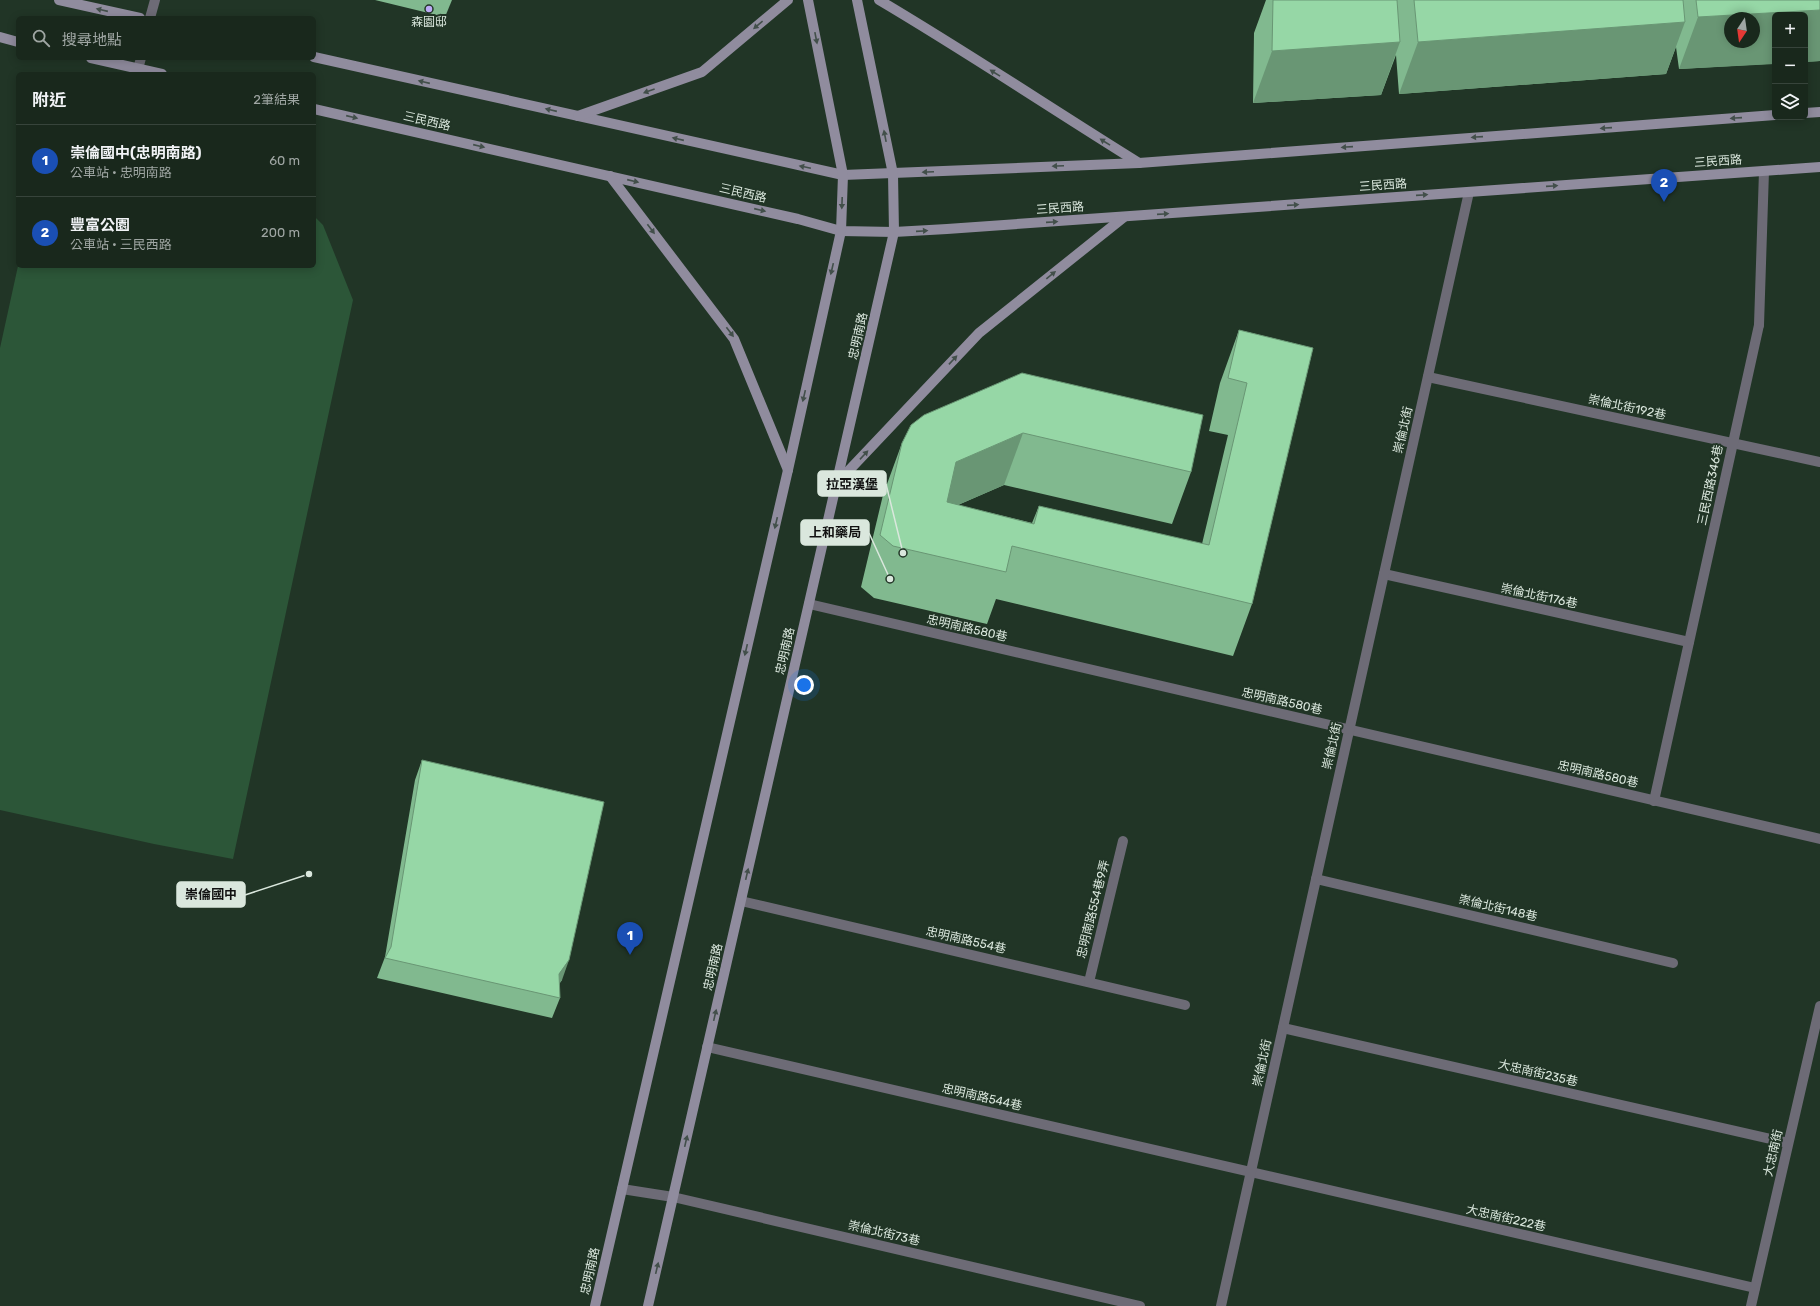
<!DOCTYPE html>
<html lang="zh-TW">
<head>
<meta charset="utf-8">
<style>
  :root { --surface:#19281c; --page:#263429; --text:#f1f3f6; --muted:#9fa6a3; --line:#37443b; --accent:#bcaaf6 }
  body { margin:0; font-family:Rubik,"Noto Sans TC",sans-serif; background:var(--page); color:var(--text) }
  .controls { position:absolute; right:12px; top:12px; display:grid; overflow:hidden; border-radius:6px; box-shadow:0 2px 10px #0003 }
  .controls button { width:36px; height:36px; display:grid; place-items:center; padding:0; border:0; border-bottom:1px solid var(--line); background:var(--surface); color:var(--text); font:20px sans-serif }
  .compass { position:absolute; left:1724px; top:12px; width:36px; height:36px; border-radius:50%; background:var(--surface); box-shadow:0 2px 10px #0003; rotate:193deg }
  .you { position:absolute; left:804px; top:685px; width:14px; height:14px; margin:-10px; border:3px solid #fff; border-radius:50%; background:#1a73e8; box-shadow:0 0 0 6px #1a73e833 }
  .badge { display:grid; place-items:center; width:26px; height:26px; border-radius:50%; background:var(--accent); color:#fff; font-size:13px; font-weight:700 }
  .pin { position:absolute; translate:-50% -33px; filter:drop-shadow(0 1px 2px #0008) }
  .pin::after { content:''; position:absolute; top:21px; width:14px; height:12px; background:inherit; clip-path:polygon(0 0,100% 0,50% 100%) }
  .list { margin:0; padding:0; list-style:none }
  h2 { display:flex; justify-content:space-between; align-items:center; height:52px; margin:0; padding:0 16px; font-size:17px }
  h2 small { font-size:13px; font-weight:400; color:var(--muted) }
  .list li { display:grid; grid-template-columns:26px 1fr auto; gap:12px; align-items:center; box-sizing:border-box; height:72px; padding:0 16px; border-top:1px solid var(--line) }
  .list b { display:block; font-size:15px; white-space:nowrap }
  .list p { margin:0; font-size:13px; white-space:nowrap; color:var(--muted) }
  .list em { font-size:13px; font-style:normal; color:var(--muted) }
  .icon { flex:none; width:22px; height:22px; fill:none; stroke:currentColor; stroke-width:2; stroke-linecap:round; stroke-linejoin:round }
  .map { position:relative; flex:none; width:1820px; height:1306px; overflow:hidden }
  .search { position:absolute; background:var(--surface); box-shadow:0 2px 10px #0003; left:16px; top:16px; width:300px; height:44px; display:flex; align-items:center; gap:10px; box-sizing:border-box; padding:0 14px; border-radius:6px; color:var(--muted); font-size:15px }
  .panel { position:absolute; background:var(--surface); box-shadow:0 2px 10px #0003; left:16px; top:72px; width:300px; height:196px; border-radius:6px }
  .map>svg:first-child { display:block }
  .green { fill:#2c5638 }
  .lines { fill:none; stroke-linecap:round; stroke-linejoin:round }
  .lane { stroke:#6d6b76; stroke-width:10 }
  .street { stroke:#6d6b76; stroke-width:10 }
  .secondary { stroke:#908c9e; stroke-width:10 }
  .wall { fill:#81b98f }
  .shaded-wall { fill:#699674; fill-rule:evenodd }
  .building { fill:#96d7a6; stroke:#699674 }
  .oneway { fill:#424f4a }
  .poi-dot { fill:#bcaaf6; stroke:#213526; stroke-width:1.5 }
  .labels { text-anchor:middle; dominant-baseline:central; stroke-width:4; stroke-linejoin:round; paint-order:stroke }
  .poi-label { font-size:12px; fill:#dae7dd; stroke:#213526 }
  .street-label { font-size:12px; fill:#dae7dd; stroke:#213526 }
  .leader { fill:none; stroke:#dae7dd; stroke-width:1.5 }
  .callout-dot { fill:#dae7dd; stroke:#213526; stroke-width:1.5 }
  .callout { fill:#dae7dd; stroke:#dae7dd; stroke-width:1.5 }
  .callout-label { font-size:13px; text-anchor:middle; font-weight:bold; fill:#111 }
</style>
</head>
<body>
<div class="map">
<svg width="1820" height="1306" viewBox="0 0 1820 1306">
  <rect width="100%" height="100%" fill="#213526"/>
  <path class="green" d="M314,216L323,225L353,300L233,859L154,844L0,810V348L18,266H314Z"/>
  <g class="lines">
    <g class="lane">
      <path d="M1428,377L1820,462"/>
      <path d="M1384,574L1689,642"/>
      <path d="M809,604L1820,839"/>
      <path d="M1654,801L1759,325"/>
      <path d="M1316,879L1673,963"/>
      <path d="M741,901L1185,1005"/>
      <path d="M1089,982L1123,841"/>
      <path d="M1283,1028L1788,1143"/>
      <path d="M707,1047L1755,1288"/>
      <path d="M622,1189L673,1197L1140,1306"/>
    </g>
    <g class="street">
      <path d="M150,18L155,0"/>
      <path d="M138,69L141,58"/>
      <path d="M1759,325L1764,171"/>
      <path d="M1221,1306L1469,192"/>
      <path d="M1751,1306L1820,1006"/>
    </g>
    <g class="secondary">
      <path d="M59,0L140,18"/>
      <path d="M879,0C967,52 1052,109 1139,163"/>
      <path d="M0,37L18,42"/>
      <path d="M314,57L843,175L1139,163L1775,115"/>
      <path d="M91,58L162,74"/>
      <path d="M314,109L798,219L841,231L894,232L947,229L1820,167"/>
      <path d="M1805,113L1820,112"/>
      <path d="M578,116L702,72L788,0"/>
      <path d="M610,176L734,339L788,470"/>
      <path d="M837,483L979,333L1124,217"/>
      <path d="M595,1306L788,470L841,231L843,175L808,0"/>
      <path d="M648,1306L894,232L893,174L857,0"/>
    </g>
  </g>
  <g class="wall">
    <path d="M375,0H452L445,17Z"/>
    <path d="M1266,0H1820V61L1679,69L1676,47L1666,74L1399,94L1396,55L1381,95L1253,103L1254,33Z"/>
    <path d="M1239,330L1313,348L1252,604L1233,656L996,599L987,624L874,598L861,587L883,495L902,443L1022,373L1191,472L1172,524L1004,485L958,505L1032,523L1039,506L1202,544L1228,435L1209,431L1220,383Z"/>
    <path d="M422,760L562,980L559,984L560,998L552,1018L377,978L385,957L415,780Z"/>
  </g>
  <g class="shaded-wall">
    <path d="M1820,10V61L1805,62V15H1775V64L1679,69L1698,17ZM1730,18H1754V42H1730Z"/>
    <path d="M1685,22L1666,74L1399,94L1418,42Z"/>
    <path d="M1400,42L1381,95L1253,103L1272,51Z"/>
    <path d="M1023,433L1004,485L937,514L956,462Z"/>
    <path d="M569,960L562,980L552,994L559,974Z"/>
  </g>
  <g class="building">
    <path d="M1273,0H1397L1400,42L1272,51Z"/>
    <path d="M1414,0H1683L1685,22L1418,42Z"/>
    <path d="M1696,0H1820V10L1698,17Z"/>
    <path d="M1239,330L1313,348L1252,604L1012,546L1006,572L893,546L880,535L902,443L911,425L924,415L1022,373L1203,415L1191,472L1023,433L956,462L947,502L1034,524L1039,506L1209,545L1247,383L1228,378Z"/>
    <path d="M422,760L604,802L569,960L559,974L560,998L385,958L391,947Z"/>
  </g>
  <defs><path id="oneway-solid" d="M-6-.8H1V-3.2L6.5 0L1 3.2V.8H-6Z"/></defs>
  <g class="oneway">
    <use href="#oneway-solid" transform="translate(102 10) rotate(-167)"/>
    <use href="#oneway-solid" transform="translate(758 25) rotate(140)"/>
    <use href="#oneway-solid" transform="translate(816 38) rotate(79)"/>
    <use href="#oneway-solid" transform="translate(995 73) rotate(-148)"/>
    <use href="#oneway-solid" transform="translate(424 82) rotate(-167)"/>
    <use href="#oneway-solid" transform="translate(649 91) rotate(160)"/>
    <use href="#oneway-solid" transform="translate(551 110) rotate(-167)"/>
    <use href="#oneway-solid" transform="translate(352 117) rotate(13)"/>
    <use href="#oneway-solid" transform="translate(1736 118) rotate(176)"/>
    <use href="#oneway-solid" transform="translate(1606 128) rotate(176)"/>
    <use href="#oneway-solid" transform="translate(885 136) rotate(-101)"/>
    <use href="#oneway-solid" transform="translate(1477 137) rotate(176)"/>
    <use href="#oneway-solid" transform="translate(678 139) rotate(-167)"/>
    <use href="#oneway-solid" transform="translate(1105 142) rotate(-148)"/>
    <use href="#oneway-solid" transform="translate(479 146) rotate(13)"/>
    <use href="#oneway-solid" transform="translate(1347 147) rotate(176)"/>
    <use href="#oneway-solid" transform="translate(1058 166) rotate(177)"/>
    <use href="#oneway-solid" transform="translate(805 167) rotate(-168)"/>
    <use href="#oneway-solid" transform="translate(928 172) rotate(177)"/>
    <use href="#oneway-solid" transform="translate(633 181) rotate(13)"/>
    <use href="#oneway-solid" transform="translate(1552 186) rotate(-4)"/>
    <use href="#oneway-solid" transform="translate(1422 195) rotate(-4)"/>
    <use href="#oneway-solid" transform="translate(842 203) rotate(92)"/>
    <use href="#oneway-solid" transform="translate(1293 205) rotate(-4)"/>
    <use href="#oneway-solid" transform="translate(760 210) rotate(13)"/>
    <use href="#oneway-solid" transform="translate(1163 214) rotate(-4)"/>
    <use href="#oneway-solid" transform="translate(1052 222) rotate(-4)"/>
    <use href="#oneway-solid" transform="translate(651 229) rotate(53)"/>
    <use href="#oneway-solid" transform="translate(922 231) rotate(-4)"/>
    <use href="#oneway-solid" transform="translate(832 269) rotate(103)"/>
    <use href="#oneway-solid" transform="translate(1051 275) rotate(-39)"/>
    <use href="#oneway-solid" transform="translate(730 332) rotate(53)"/>
    <use href="#oneway-solid" transform="translate(953 360) rotate(-47)"/>
    <use href="#oneway-solid" transform="translate(804 396) rotate(103)"/>
    <use href="#oneway-solid" transform="translate(864 455) rotate(-47)"/>
    <use href="#oneway-solid" transform="translate(776 523) rotate(103)"/>
    <use href="#oneway-solid" transform="translate(746 650) rotate(103)"/>
    <use href="#oneway-solid" transform="translate(747 874) rotate(-77)"/>
    <use href="#oneway-solid" transform="translate(715 1015) rotate(-77)"/>
    <use href="#oneway-solid" transform="translate(686 1141) rotate(-77)"/>
    <use href="#oneway-solid" transform="translate(657 1268) rotate(-77)"/>
  </g>
  <circle class="poi-dot" cx="429" cy="9" r="4"/>
  <g class="labels">
    <g class="poi-label">
      <text x="429" y="22">森園邸</text>
    </g>
    <g class="street-label">
      <text transform="translate(427 121) rotate(13)">三民西路</text>
      <text transform="translate(1718 161) rotate(-4)">三民西路</text>
      <text transform="translate(1383 185) rotate(-4)">三民西路</text>
      <text transform="translate(743 193) rotate(13)">三民西路</text>
      <text transform="translate(1060 208) rotate(-4)">三民西路</text>
      <text transform="translate(858 336) rotate(-77)">忠明南路</text>
      <text transform="translate(1627 407) rotate(12)">崇倫北街192巷</text>
      <text transform="translate(1403 430) rotate(-77)">崇倫北街</text>
      <text transform="translate(1710 485) rotate(-78)">三民西路346巷</text>
      <text transform="translate(1539 596) rotate(12)">崇倫北街176巷</text>
      <text transform="translate(967 628) rotate(13)">忠明南路580巷</text>
      <text transform="translate(785 651) rotate(-77)">忠明南路</text>
      <text transform="translate(1282 701) rotate(13)">忠明南路580巷</text>
      <text transform="translate(1332 746) rotate(-77)">崇倫北街</text>
      <text transform="translate(1598 774) rotate(13)">忠明南路580巷</text>
      <text transform="translate(1498 908) rotate(13)">崇倫北街148巷</text>
      <text transform="translate(1093 909) rotate(-76)">忠明南路554巷9弄</text>
      <text transform="translate(966 940) rotate(13)">忠明南路554巷</text>
      <text transform="translate(713 967) rotate(-77)">忠明南路</text>
      <text transform="translate(1262 1063) rotate(-78)">崇倫北街</text>
      <text transform="translate(1538 1073) rotate(13)">大忠南街235巷</text>
      <text transform="translate(982 1097) rotate(13)">忠明南路544巷</text>
      <text transform="translate(1773 1153) rotate(-77)">大忠南街</text>
      <text transform="translate(1506 1218) rotate(13)">大忠南街222巷</text>
      <text transform="translate(884 1233) rotate(13)">崇倫北街73巷</text>
      <text transform="translate(590 1271) rotate(-77)">忠明南路</text>
    </g>
  </g>
  <path class="leader" d="M903 553L886 484M890 579L869 533M309 874L245 895"/>
  <g class="callout-dot">
    <circle cx="903" cy="553" r="4"/>
    <circle cx="890" cy="579" r="4"/>
    <circle cx="309" cy="874" r="4"/>
  </g>
  <g class="callout">
    <rect x="818" y="471" width="68" height="25" rx="4"/>
    <rect x="801" y="520" width="68" height="25" rx="4"/>
    <rect x="177" y="882" width="68" height="25" rx="4"/>
  </g>
  <g class="callout-label">
    <text x="852" y="489">拉亞漢堡</text>
    <text x="835" y="537">上和藥局</text>
    <text x="211" y="899">崇倫國中</text>
  </g>
</svg>
<div class="controls">
<button>+</button>
<button>−</button>
<button><svg class="icon" aria-label="layers" viewBox="0 0 24 24"><path d="M12 4l9 5-9 5-9-5zM3 14l9 5 9-5"/></svg></button>
</div>
<svg class="compass" viewBox="-18 -18 36 36"><path d="M0-13l5 13h-10z" fill="#e53935"/><path d="M0 13l5-13h-10z" fill="#9fa6a3"/></svg>
<div class="you"></div>
<div class="pin badge" style="left:630px;top:955px;background:#1a4fb4">1</div>
<div class="pin badge" style="left:1664px;top:202px;background:#1a4fb4">2</div>
<div class="search"><svg class="icon" aria-label="search" viewBox="0 0 24 24"><circle cx="10" cy="10" r="6"/><path d="M15 15l6 6"/></svg>搜尋地點</div>
<section class="panel">
<h2>附近<small>2筆結果</small></h2>
<ul class="list">
<li><span class="badge" style="background:#1a4fb4">1</span><div><b>崇倫國中(忠明南路)</b><p>公車站 · 忠明南路</p></div><em>60 m</em></li>
<li><span class="badge" style="background:#1a4fb4">2</span><div><b>豐富公園</b><p>公車站 · 三民西路</p></div><em>200 m</em></li>
</ul>
</section>
</div>
</body>
</html>
